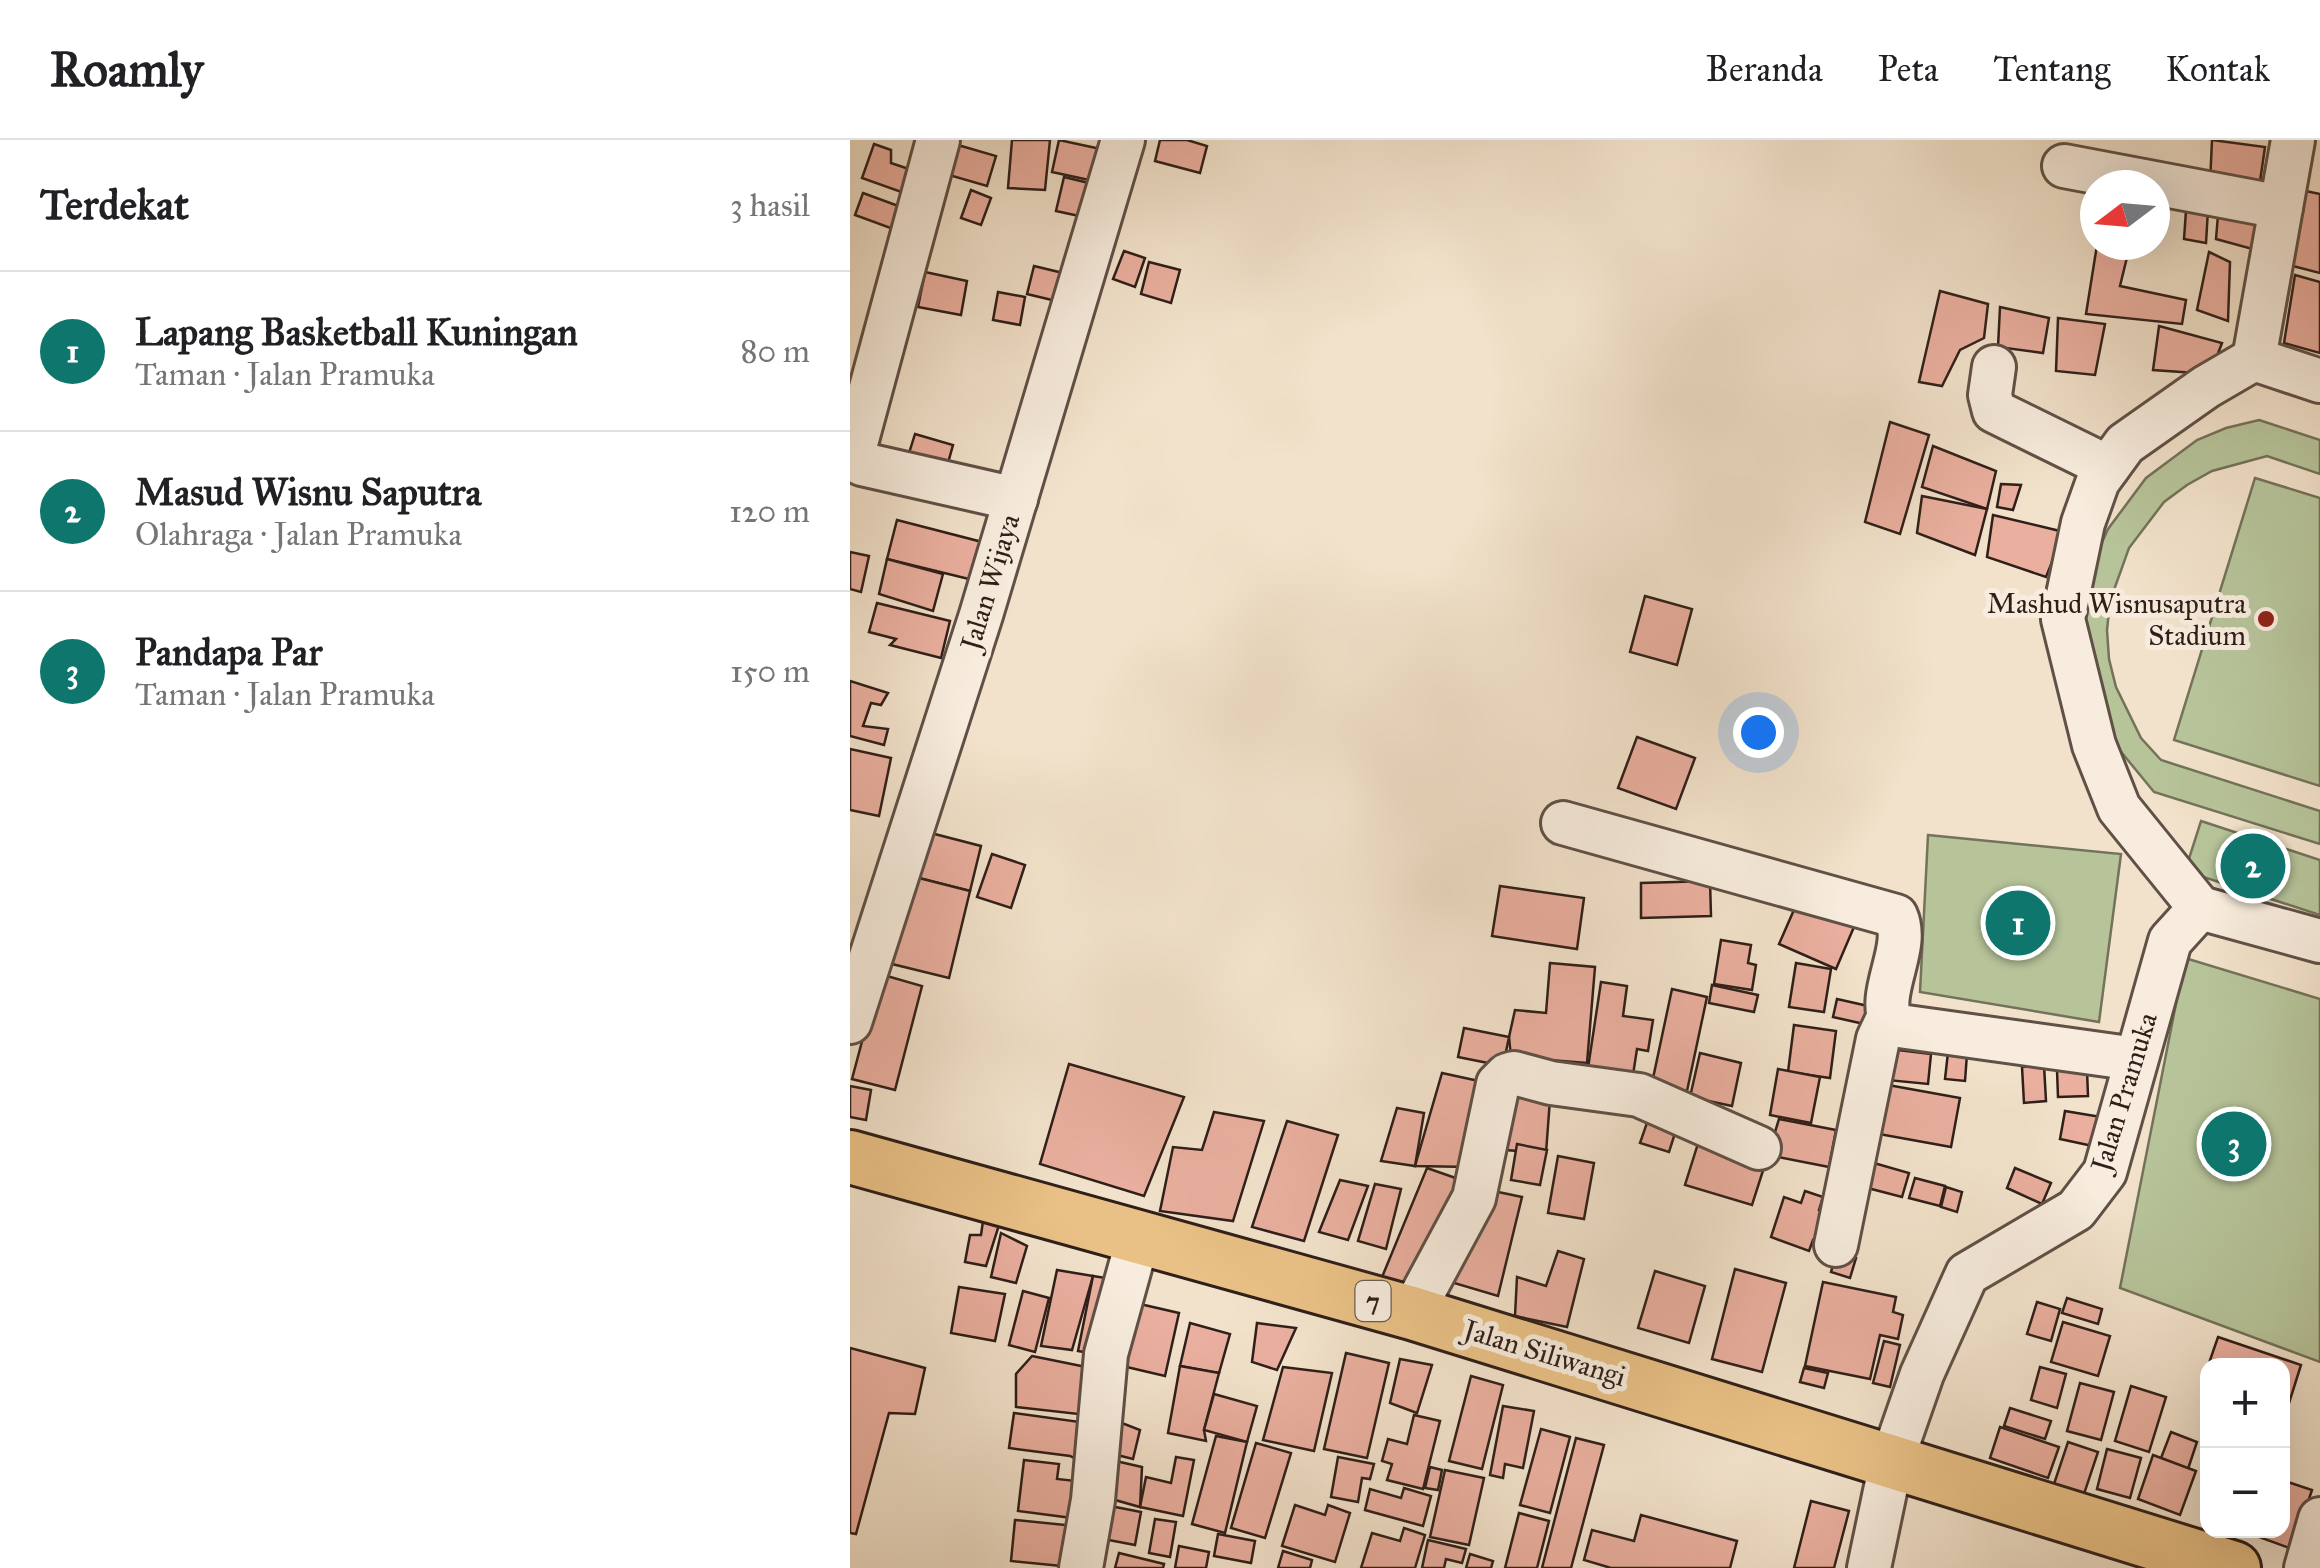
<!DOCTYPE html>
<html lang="id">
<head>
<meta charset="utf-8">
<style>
  :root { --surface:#fff; --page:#f6f6f6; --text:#202124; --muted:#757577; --line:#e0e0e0; --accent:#0f766e }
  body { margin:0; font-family:"IM FELL Great Primer",serif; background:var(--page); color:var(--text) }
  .controls { position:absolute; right:30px; bottom:30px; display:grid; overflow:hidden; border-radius:20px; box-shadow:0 10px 40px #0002 }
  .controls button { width:90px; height:90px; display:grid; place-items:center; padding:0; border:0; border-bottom:2px solid var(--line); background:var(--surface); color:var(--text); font:50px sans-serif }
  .compass { position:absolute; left:1230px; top:30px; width:90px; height:90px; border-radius:50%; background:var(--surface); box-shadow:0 10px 40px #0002; rotate:254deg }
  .you { position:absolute; left:908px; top:592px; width:35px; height:35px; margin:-25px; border:8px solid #fff; border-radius:50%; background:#1a73e8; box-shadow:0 0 0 15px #1a73e833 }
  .badge { display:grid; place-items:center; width:65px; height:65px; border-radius:50%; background:var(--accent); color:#fff; font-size:32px; font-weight:700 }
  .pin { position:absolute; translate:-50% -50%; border:5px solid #fff; box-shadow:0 2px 10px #0006 }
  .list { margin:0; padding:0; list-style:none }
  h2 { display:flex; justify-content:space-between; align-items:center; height:130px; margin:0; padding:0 40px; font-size:42px }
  h2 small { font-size:32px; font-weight:400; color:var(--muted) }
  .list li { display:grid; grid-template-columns:65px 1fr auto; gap:30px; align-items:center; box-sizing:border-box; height:160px; padding:0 40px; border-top:2px solid var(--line) }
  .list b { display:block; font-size:38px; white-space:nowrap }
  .list p { margin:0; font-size:32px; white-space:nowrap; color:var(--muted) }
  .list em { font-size:32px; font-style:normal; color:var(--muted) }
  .map { position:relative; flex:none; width:1470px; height:1428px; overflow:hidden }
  header { display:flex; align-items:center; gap:60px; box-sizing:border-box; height:140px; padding:0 50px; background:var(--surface); border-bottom:2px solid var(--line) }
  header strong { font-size:48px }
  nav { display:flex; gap:55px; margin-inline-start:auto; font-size:35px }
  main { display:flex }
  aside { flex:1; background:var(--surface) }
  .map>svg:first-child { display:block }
  .green { fill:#b7c49a; stroke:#73725a; stroke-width:2.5 }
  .building { fill:#eaaf9f; stroke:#2f1f19; stroke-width:2.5 }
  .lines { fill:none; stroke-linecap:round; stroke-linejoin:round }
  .minor-casing { stroke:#605046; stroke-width:48 }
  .major-casing { stroke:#2f1f19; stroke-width:58 }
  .minor { stroke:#f7ecdd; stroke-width:42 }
  .major { stroke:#e9c186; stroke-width:52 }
  .poi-dot { fill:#8f2418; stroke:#f7ecdd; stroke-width:4 }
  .labels { text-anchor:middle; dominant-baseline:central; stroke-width:10; stroke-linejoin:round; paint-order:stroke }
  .shield { fill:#f7ecdd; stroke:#6b5c54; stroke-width:2.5 }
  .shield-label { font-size:25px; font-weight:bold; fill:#2f1f19 }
  .street-label { font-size:28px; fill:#2f1f19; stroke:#f7ecdd }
  .poi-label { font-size:28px; fill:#2f1f19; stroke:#f7ecdd; text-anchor:end }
</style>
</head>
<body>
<header>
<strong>Roamly</strong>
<nav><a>Beranda</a><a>Peta</a><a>Tentang</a><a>Kontak</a></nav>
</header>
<main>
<aside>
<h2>Terdekat<small>3 hasil</small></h2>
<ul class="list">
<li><span class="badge">1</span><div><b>Lapang Basketball Kuningan</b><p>Taman · Jalan Pramuka</p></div><em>80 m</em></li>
<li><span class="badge">2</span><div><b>Masud Wisnu Saputra</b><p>Olahraga · Jalan Pramuka</p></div><em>120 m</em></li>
<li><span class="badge">3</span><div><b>Pandapa Par</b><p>Taman · Jalan Pramuka</p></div><em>150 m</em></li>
</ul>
</aside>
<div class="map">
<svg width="1470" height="1428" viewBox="0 0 1470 1428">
  <rect width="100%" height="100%" fill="#f2e2cb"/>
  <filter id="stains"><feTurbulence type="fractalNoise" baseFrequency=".002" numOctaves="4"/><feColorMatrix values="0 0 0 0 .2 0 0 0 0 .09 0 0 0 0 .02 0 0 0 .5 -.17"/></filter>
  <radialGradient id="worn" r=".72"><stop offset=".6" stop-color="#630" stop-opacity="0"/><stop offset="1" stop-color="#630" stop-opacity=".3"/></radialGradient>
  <g class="green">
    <path d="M1409,280L1470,300V334L1417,316L1362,331L1337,345L1314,362L1279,408L1260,461L1257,490L1259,519L1266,547L1291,598L1311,620L1470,671V704L1304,652L1263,602L1232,480L1245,418L1258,389L1296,338L1347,300L1376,288Z"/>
    <path d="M1405,338L1470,358V646L1324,600Z"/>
    <path d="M1351,681L1470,720V775L1335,731Z"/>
    <path d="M1078,695L1271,714L1249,882L1070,852Z"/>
    <path d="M1335,818L1470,859V1222L1270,1148Z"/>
  </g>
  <g class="building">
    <path d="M162,0H200L195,50L158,48Z"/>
    <path d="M209,0L260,11L253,43L202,32Z"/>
    <path d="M310,0H337L357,6L350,33L305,21Z"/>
    <path d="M1362,0L1415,7L1407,62L1360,44Z"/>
    <path d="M101,3L146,16L137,46L92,33Z"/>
    <path d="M24,4L41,10V23L62,30L54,53L12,38Z"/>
    <path d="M214,37L251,46L243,79L206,71Z"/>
    <path d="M121,50L141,58L131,85L111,78Z"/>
    <path d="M1451,50L1470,54V133L1439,125Z"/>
    <path d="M13,53L62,71L54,93L5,75Z"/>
    <path d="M1359,53L1356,103L1334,99L1337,57Z"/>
    <path d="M1369,63L1410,76L1406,110L1366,99Z"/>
    <path d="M1247,105H1280L1270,146L1336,160L1332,184L1236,174Z"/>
    <path d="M274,111L295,118L285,147L263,139Z"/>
    <path d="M1359,112L1380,122L1378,181L1347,170Z"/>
    <path d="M299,122L330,130L321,163L291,154Z"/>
    <path d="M184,126L213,133L206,161L177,154Z"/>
    <path d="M75,132L117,141L111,175L68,167Z"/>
    <path d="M1445,135L1470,142V213L1434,203Z"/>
    <path d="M1090,151L1138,164L1134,198L1110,210L1092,246L1069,242Z"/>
    <path d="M148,152L175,157L170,185L143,180Z"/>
    <path d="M1150,167L1199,178L1193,213L1148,207Z"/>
    <path d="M1208,178L1255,184L1245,235L1206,231Z"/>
    <path d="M1309,186L1372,203L1360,234L1303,230Z"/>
    <path d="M1040,282L1079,295L1050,394L1015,382Z"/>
    <path d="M65,294L103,305L94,337L55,326Z"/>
    <path d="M1083,306L1146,331L1137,369L1072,347Z"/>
    <path d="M1151,344L1171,345L1163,370L1147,367Z"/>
    <path d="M1072,356L1137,369L1125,415L1067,393Z"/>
    <path d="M1143,375L1214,392L1196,437L1137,417Z"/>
    <path d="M47,380L136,403L127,441L37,419Z"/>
    <path d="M0,412L19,416L11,452L0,449Z"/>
    <path d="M37,419L93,434L83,471L29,454Z"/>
    <path d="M795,456L842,469L827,525L780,512Z"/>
    <path d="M27,463L100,481L91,518L40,505L46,499L19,492Z"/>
    <path d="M0,541L38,553L31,565L21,563L13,586L38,589L34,605L0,596Z"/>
    <path d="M787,597L845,618L826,669L768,648Z"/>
    <path d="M0,609L41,618L29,676L0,670Z"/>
    <path d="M73,691L131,706L120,751L61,736Z"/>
    <path d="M142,714L175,725L161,768L127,757Z"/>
    <path d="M61,736L120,751L99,838L38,823Z"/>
    <path d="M860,741L861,776L791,778V743Z"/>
    <path d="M650,746L734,758L727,809L642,796Z"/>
    <path d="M947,763L1004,787L986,829L929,804Z"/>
    <path d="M871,800L901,805L898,823L906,825L902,850L864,844Z"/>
    <path d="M700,823L745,827L737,923L661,917L659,897L665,870L696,873Z"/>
    <path d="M946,823L981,829L974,872L939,867Z"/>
    <path d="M30,834L72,846L45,950L2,939Z"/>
    <path d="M751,842L777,846L773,876L803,880L798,911L787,909L783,935L738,928Z"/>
    <path d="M862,845L908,855L904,872L859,863Z"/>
    <path d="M822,849L857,857L837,951L802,943Z"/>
    <path d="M987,859L1027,868L1023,886L983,877Z"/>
    <path d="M944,885L986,891L980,938L938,932Z"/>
    <path d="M614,888L659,897L653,926L608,917Z"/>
    <path d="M1040,909L1081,914L1078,944L1037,940Z"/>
    <path d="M1098,912L1117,914L1115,941L1095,939Z"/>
    <path d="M850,913L891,923L882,966L840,957Z"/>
    <path d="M219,924L334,957L294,1056L190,1024Z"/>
    <path d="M1194,925L1196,961L1174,963L1172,927Z"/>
    <path d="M928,929L970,937L961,983L920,975Z"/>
    <path d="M1207,930H1237L1238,956L1208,957Z"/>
    <path d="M592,933L638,943L620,1027L565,1026Z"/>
    <path d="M1038,945L1110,958L1101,1007L1029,994Z"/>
    <path d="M0,946L21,950L16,980L0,977Z"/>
    <path d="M660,955L700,959L696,1013L655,1010Z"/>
    <path d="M547,968L574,973L565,1026L531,1021Z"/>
    <path d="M1215,971L1257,978L1252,1008L1210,999Z"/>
    <path d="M364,972L414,981L383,1081L310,1071L323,1007L352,1010Z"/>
    <path d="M799,977L827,987L819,1012L790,1003Z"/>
    <path d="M929,979L986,990L979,1027L918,1015Z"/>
    <path d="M437,981L488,995L454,1101L402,1087Z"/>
    <path d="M851,994L918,1015L902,1065L835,1045Z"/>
    <path d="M667,1004L697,1010L690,1045L661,1040Z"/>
    <path d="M708,1016L744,1023L734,1079L698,1073Z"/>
    <path d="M1017,1021L1059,1033L1052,1057L1010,1046Z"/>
    <path d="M577,1028L617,1042L562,1151L530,1142Z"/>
    <path d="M1165,1028L1201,1043L1192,1064L1157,1048Z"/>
    <path d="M1065,1038L1095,1046L1090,1066L1059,1058Z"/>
    <path d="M490,1040L518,1046L498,1100L469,1092Z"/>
    <path d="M525,1044L551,1049L536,1109L508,1101Z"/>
    <path d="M1096,1047L1112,1052L1107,1072L1091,1067Z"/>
    <path d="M634,1049L672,1057L648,1156L594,1140Z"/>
    <path d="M955,1051L973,1057L969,1070L981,1074L971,1104L963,1100L959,1111L921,1097L934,1057L951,1063Z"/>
    <path d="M133,1081L150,1082L136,1126L115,1122L120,1095H131Z"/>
    <path d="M151,1093L177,1106L166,1143L141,1137Z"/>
    <path d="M708,1111L734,1119L717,1187L665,1176L667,1137L696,1146Z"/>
    <path d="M987,1112L1006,1118L1000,1138L981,1132Z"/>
    <path d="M885,1129L936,1143L912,1232L862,1219Z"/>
    <path d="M207,1130L243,1136L222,1210L191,1206Z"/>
    <path d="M805,1131L855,1146L839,1203L788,1188Z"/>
    <path d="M243,1136L268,1140L250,1215L228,1211Z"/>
    <path d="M973,1142L1046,1157L1043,1172L1053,1175L1048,1199L1030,1195L1020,1239L955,1226Z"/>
    <path d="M109,1147L155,1154L145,1201L101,1193Z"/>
    <path d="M173,1151L199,1158L185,1212L159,1205Z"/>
    <path d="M1217,1158L1252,1169L1248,1184L1212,1173Z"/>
    <path d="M277,1161L329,1173L315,1236L264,1224Z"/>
    <path d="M1187,1162L1210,1169L1201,1201L1177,1194Z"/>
    <path d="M1213,1182L1260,1196L1248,1236L1201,1222Z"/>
    <path d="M340,1183L380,1194L369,1233L330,1226Z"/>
    <path d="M407,1183L446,1188L427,1230L402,1222Z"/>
    <path d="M1368,1197L1451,1225L1434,1279L1432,1226H1358Z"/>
    <path d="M1034,1201L1050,1205L1040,1247L1023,1243Z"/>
    <path d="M0,1208L75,1228L65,1274L39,1273L6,1394L0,1393Z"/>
    <path d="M496,1213L539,1223L517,1318L474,1309Z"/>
    <path d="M182,1216L246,1229L237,1275L166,1267V1234Z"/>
    <path d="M550,1219L582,1225L567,1273L540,1263Z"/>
    <path d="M330,1226L369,1233L354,1290L356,1301L318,1293Z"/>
    <path d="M433,1227L482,1233L464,1311L413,1300Z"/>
    <path d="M1190,1227L1216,1234L1207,1268L1181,1260Z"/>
    <path d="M954,1228L978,1233L974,1248L950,1242Z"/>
    <path d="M621,1236L653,1245L632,1329L599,1321Z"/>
    <path d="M1230,1243L1264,1252L1251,1300L1217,1291Z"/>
    <path d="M1281,1246L1316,1257L1299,1312L1265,1301Z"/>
    <path d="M364,1254L407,1266L397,1302L354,1290Z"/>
    <path d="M653,1266L684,1271L673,1328L655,1324L653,1338L640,1335Z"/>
    <path d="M1160,1268L1201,1281L1195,1299L1154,1286Z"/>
    <path d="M164,1273L230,1282L238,1325L220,1316L159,1308Z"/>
    <path d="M564,1275L590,1281L573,1349L537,1340L542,1324L532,1321L538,1299L557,1304Z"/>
    <path d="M259,1278L290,1290L283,1319L255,1312Z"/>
    <path d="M1150,1287L1209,1307L1198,1338L1140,1318Z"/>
    <path d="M691,1289L720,1297L700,1373L670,1365Z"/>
    <path d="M1321,1292L1347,1302L1338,1329L1311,1318Z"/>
    <path d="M366,1296L397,1302L375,1393L342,1384Z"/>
    <path d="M726,1298L754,1305L721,1428H692Z"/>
    <path d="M1218,1302L1248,1312L1234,1354L1204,1344Z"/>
    <path d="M406,1303L441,1313L415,1398L381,1388Z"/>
    <path d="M1257,1309L1291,1318L1280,1358L1247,1349Z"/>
    <path d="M1303,1315L1346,1331L1330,1375L1288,1359Z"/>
    <path d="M326,1317L344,1320L333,1376L290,1367L296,1337L321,1343Z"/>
    <path d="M488,1317L524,1324L520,1339L512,1338L508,1362L481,1357Z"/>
    <path d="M257,1319L292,1327L290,1367L251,1356Z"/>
    <path d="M174,1320L209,1324L207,1339L235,1342L230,1379L168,1371Z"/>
    <path d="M580,1327L592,1330L588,1350L575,1348Z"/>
    <path d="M595,1330L634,1338L619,1405L580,1397Z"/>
    <path d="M1432,1340L1462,1350L1442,1409L1390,1390H1432Z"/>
    <path d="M554,1348L581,1356L573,1386L515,1370L520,1349L551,1358Z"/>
    <path d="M961,1361L999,1371L984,1428H944Z"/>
    <path d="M250,1364L291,1372L285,1405L243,1397Z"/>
    <path d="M445,1365L475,1375L478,1365L500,1373L485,1422L432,1406Z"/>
    <path d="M669,1373L699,1381L687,1428H655Z"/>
    <path d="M791,1375L887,1401L880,1428H761L734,1420L742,1390L784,1401Z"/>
    <path d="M305,1379L326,1382L320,1417L299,1413Z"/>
    <path d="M165,1380L226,1386L222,1427L161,1421Z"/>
    <path d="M554,1388L575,1395L565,1428H511L522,1393L550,1401Z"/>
    <path d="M368,1394L405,1401L401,1423L364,1416Z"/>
    <path d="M578,1400L616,1409L612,1423L596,1419L594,1428H572Z"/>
    <path d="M329,1406L359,1412L356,1428H325Z"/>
    <path d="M433,1411L462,1420L460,1428H428Z"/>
    <path d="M269,1413L314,1424L313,1428H265Z"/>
    <path d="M620,1414L643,1421L641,1428H616Z"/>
  </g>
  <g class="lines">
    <defs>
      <g id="minor">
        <path d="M88,0L4,311L12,324L166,359"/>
        <path d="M1214,26L1431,67"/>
        <path d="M1404,219L1443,0"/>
        <path d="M1144,227L1140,255L1144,271L1258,327"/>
        <path d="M713,683L1046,776C1061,809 1025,853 1042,885L1286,919"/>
        <path d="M1350,768L1269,668L1244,605L1213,479L1233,383L1248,341L1275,304L1356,247L1404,219L1470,241"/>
        <path d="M0,882L131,475L273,0"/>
        <path d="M986,1105L1028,899L1038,878"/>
        <path d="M562,1173L624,1058L648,944L657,935L664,933L701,943L789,955L909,1008"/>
        <path d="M231,1428L243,1360L256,1214L289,1095"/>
        <path d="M1019,1428L1041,1323L1072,1234L1117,1134L1226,1070L1255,1032L1320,801L1350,768L1470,801"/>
        <path d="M1456,1428L1470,1379"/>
      </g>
      <path id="major" d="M0,1017L562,1173L1384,1428"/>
    </defs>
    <use href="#minor" class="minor-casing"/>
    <use href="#major" class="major-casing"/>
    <use href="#minor" class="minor"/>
    <use href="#major" class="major"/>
  </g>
  <circle class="poi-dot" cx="1416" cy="479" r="10"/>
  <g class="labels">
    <rect class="shield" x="505.5" y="1141" width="35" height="40" rx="8"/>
    <g class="shield-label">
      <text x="523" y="1161">7</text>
    </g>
    <g class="street-label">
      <text transform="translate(140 442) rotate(-73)">Jalan Wijaya</text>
      <text transform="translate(1274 952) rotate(-73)">Jalan Pramuka</text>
      <text transform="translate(695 1213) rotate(17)">Jalan Siliwangi</text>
    </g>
    <g class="poi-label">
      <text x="1396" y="463">Mashud Wisnusaputra<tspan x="1396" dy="32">Stadium</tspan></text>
    </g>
  </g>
  <rect width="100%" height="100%" filter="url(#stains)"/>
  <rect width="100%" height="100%" fill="url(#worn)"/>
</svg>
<div class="controls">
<button>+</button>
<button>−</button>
</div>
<svg class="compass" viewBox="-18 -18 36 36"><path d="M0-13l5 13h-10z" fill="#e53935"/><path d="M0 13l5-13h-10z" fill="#757577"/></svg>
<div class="you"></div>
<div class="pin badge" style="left:1168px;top:783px">1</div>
<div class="pin badge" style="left:1403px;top:726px">2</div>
<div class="pin badge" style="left:1384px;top:1004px">3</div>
</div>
</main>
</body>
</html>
